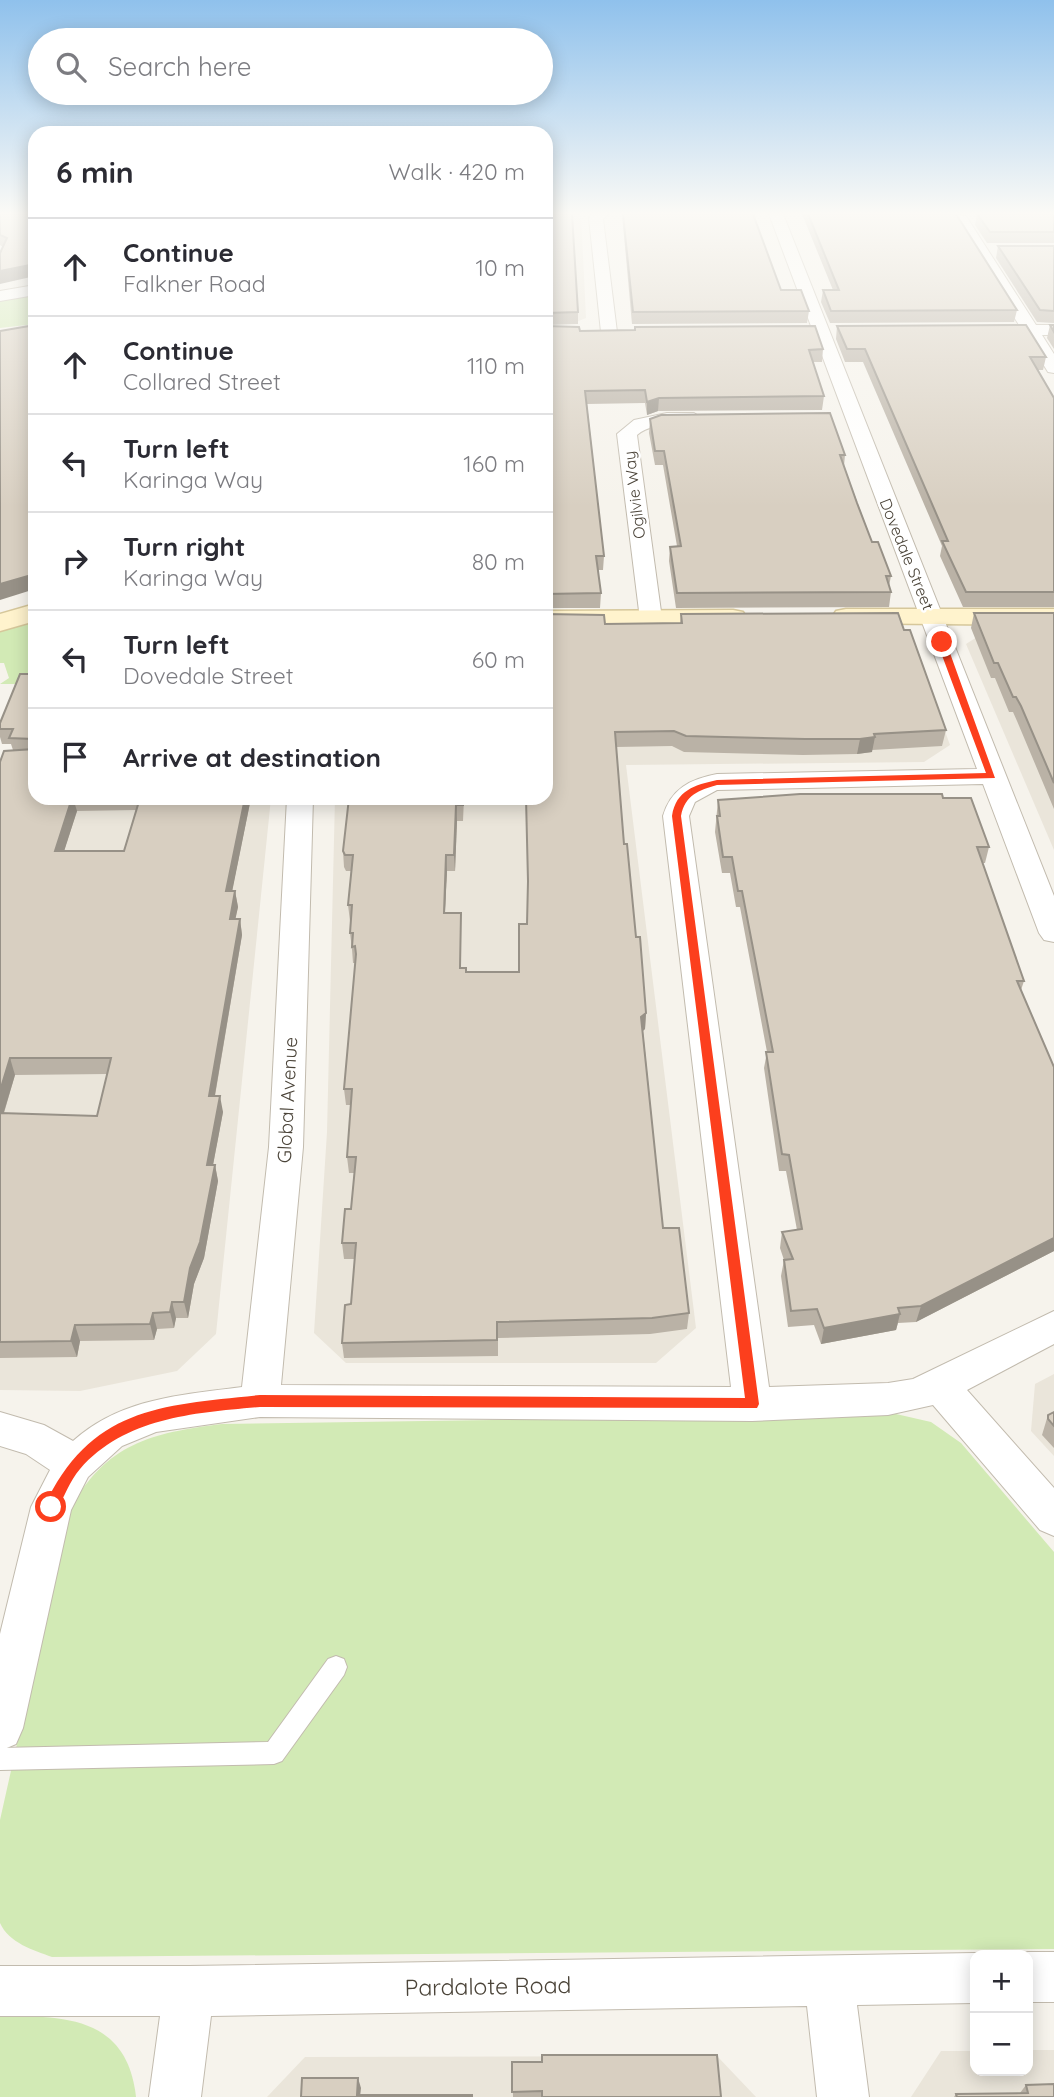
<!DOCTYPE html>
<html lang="en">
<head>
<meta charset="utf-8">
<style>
  :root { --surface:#fff; --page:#f7f7f7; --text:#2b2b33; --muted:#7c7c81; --line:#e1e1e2 }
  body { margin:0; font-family:Quicksand,sans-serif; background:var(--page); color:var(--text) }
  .controls { position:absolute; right:21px; bottom:21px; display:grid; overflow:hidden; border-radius:14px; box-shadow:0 4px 18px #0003 }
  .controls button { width:63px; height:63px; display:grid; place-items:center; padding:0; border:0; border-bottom:2px solid var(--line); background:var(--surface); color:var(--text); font:35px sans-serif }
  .stop { position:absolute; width:21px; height:21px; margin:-16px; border:5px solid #fc3f1d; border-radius:50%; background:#fff }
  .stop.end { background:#fc3f1d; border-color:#fff; box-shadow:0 2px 7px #0008 }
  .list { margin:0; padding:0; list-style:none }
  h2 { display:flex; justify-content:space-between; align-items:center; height:91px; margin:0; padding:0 28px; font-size:30px }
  h2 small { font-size:23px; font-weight:400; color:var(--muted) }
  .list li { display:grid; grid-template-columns:46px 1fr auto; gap:21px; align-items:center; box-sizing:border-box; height:98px; padding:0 28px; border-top:2px solid var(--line) }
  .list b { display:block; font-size:26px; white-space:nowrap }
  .list p { margin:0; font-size:23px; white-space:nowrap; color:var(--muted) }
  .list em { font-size:23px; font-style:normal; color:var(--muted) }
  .icon { flex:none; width:38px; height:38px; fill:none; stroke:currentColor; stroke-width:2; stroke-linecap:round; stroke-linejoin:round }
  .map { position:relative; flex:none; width:1054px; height:2097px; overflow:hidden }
  .search { position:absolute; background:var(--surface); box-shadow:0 4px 18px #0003; left:28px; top:28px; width:525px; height:77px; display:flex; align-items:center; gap:18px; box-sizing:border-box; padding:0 24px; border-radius:38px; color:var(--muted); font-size:26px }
  .panel { position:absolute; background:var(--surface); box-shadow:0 4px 18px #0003; left:28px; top:126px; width:525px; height:679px; border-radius:21px }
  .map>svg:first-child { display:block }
  .residential { fill:#eae5da }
  .green { fill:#d2eab5 }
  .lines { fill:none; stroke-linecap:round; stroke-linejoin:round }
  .lane-casing { stroke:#c2bbae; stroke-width:2 }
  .street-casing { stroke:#c2bbae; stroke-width:2 }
  .secondary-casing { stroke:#d6c79b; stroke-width:3 }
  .lane { fill:#fff; fill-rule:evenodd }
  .street { fill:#fff; fill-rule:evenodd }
  .secondary { fill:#fff3cd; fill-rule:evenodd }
  .wall { fill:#bab2a6; fill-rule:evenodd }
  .shaded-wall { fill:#979187 }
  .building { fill:#d8cfc1; stroke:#979187; stroke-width:2 }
  .route { fill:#fc3f1d }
  .labels { text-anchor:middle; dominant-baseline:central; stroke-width:5; stroke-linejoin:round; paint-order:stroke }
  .far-street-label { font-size:16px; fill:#4b4439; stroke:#fff }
  .street-label { font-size:19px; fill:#4b4439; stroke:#fff }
  .near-street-label { font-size:23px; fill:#4b4439; stroke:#fff }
</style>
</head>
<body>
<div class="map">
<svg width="1054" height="2097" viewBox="0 0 1054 2097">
  <rect width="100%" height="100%" fill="#f6f3ec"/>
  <g class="residential">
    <path d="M546,214H581L586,318L571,324Z"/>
    <path d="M1054,629V850L966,644L988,630Z"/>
    <path d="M546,633L913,643L950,745L924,762L626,765L696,1328L656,1363H346L314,1333L327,1132L335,798H546Z"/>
    <path d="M0,765L35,798H271L216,1334L177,1371L80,1391L0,1390Z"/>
    <path d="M1054,1374V1456L1031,1431L1035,1384Z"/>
    <path d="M1028,2050H1054V2097H911L941,2051H975V2071H1028Z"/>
    <path d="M717,2056L756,2097H267L305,2057Z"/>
  </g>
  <g class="green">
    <path d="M35,293V324L0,328V298Z"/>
    <path d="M35,618V684H0L9,678L4,663H0V631Z"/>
    <path d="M896,1414L931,1422L961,1443L1054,1552V1949L52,1957C33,1950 9,1943 0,1923V1820L69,1511C106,1443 151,1433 222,1424Z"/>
    <path d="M0,2016C64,2016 127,2016 136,2097H0Z"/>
  </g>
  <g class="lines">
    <defs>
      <path id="lane" d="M336,1656L344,1659L347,1667L344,1675L282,1761L274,1764L0,1770V1748L268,1742L328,1659Z"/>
      <g id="street">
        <path d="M592,214H608L603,219L617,332L609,337L601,332L589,218Z"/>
        <path d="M769,214H783L1054,896V942L1044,940L1039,933L983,784L717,790L695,802L689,816L769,1387L888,1383L913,1379L1054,1311V1344L967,1390L1054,1488V1536L1040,1530L933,1405L888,1415L752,1421L260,1417L156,1432L122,1446L88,1477L71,1510L23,1728L16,1744L0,1751V1634L31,1507L50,1470L26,1454L0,1446V1412L44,1425L73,1441C121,1398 181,1395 242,1387L269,1147L287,798H313L303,1147L281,1385L731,1387L663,816C671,789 690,779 717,774L977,769Z"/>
        <path d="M944,214L966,216L1036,325H1054V335H1042L1054,354V373L1048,372L1025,335L982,334L980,330L982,326L1019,325L955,222Z"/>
        <path d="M35,285V295L0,301V291Z"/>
        <path d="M667,413H694L703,419C691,433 657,417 637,435L662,619L651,626L640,619L617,434L634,420Z"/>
        <path d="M1028,1952H1054V2002H1028V1955H1020Z"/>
        <path d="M975,1953L981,1955H975V2003L857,2005L869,2097H817L807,2006L211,2016L201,2097H149L160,2016H0V1966H189Z"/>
      </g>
      <g id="secondary">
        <path d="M35,604V621L0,631V614Z"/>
        <path d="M846,609H1054V625L836,623L832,617L836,611Z"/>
        <path d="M733,610L743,612L747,618L743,624L546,627V611Z"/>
      </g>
    </defs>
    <use href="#lane" class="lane-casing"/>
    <use href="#street" class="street-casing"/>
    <use href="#secondary" class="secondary-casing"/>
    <use href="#lane" class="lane"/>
    <use href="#street" class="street"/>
    <use href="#secondary" class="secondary"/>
  </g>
  <g class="wall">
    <path d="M0,214H35L3,247L0,245Z"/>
    <path d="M546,214L578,312V324L546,325Z"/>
    <path d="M622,214H753L781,290L809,311L807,323L632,324Z"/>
    <path d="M802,214H956L1017,310L1014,322L830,323L821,302L823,290H833Z"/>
    <path d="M977,214H1054V243H987L975,225Z"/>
    <path d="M998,246H1054V323L1037,322L996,258Z"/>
    <path d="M1050,325H1054V349L1047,338Z"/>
    <path d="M546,326L580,331L635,330V327L823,349L822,362H813L824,396L822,410L658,411L647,415L645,403L587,404L604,556L603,570H598L601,593L600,608H546Z"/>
    <path d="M837,326L1046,357L1043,370H1037L1054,398V607H963L940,556L942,546L863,362H845L836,339Z"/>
    <path d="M650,419L845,455L844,466L872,542L891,576L889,586L891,592L889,607L676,608L669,561L670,547L677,546L663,465H655L649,433Z"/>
    <path d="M974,613H1054V809L1017,721L1013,712H1009L995,678H991L971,628Z"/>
    <path d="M681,614L904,630L946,730L942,746L872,750V752L857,754L803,755L684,752L672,746L616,747L624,844L646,1013L645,1029L643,1031L663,1228L689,1313L687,1329L650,1334L498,1338V1356L344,1358L342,1343L351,1304L355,1259H344L342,1243L351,1209L354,1173H349L347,1157L351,1105H346L344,1089L355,963H353L352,949L350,933L351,921H350L348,905L351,871H346L344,867L343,851L349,798H464L463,821H457L455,871H447L445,913L461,929V968L466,972H519L527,924L605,624L680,623Z"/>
    <path d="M35,674V798H251L232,891H235L238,907L235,919H240L242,935L215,1096L223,1112L213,1165H215L218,1181L204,1258L194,1284L188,1318H176L174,1328L157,1329L154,1340L80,1341L77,1357L0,1358V762L13,750L11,744H2L0,737V723ZM136,810L124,851H64L77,811ZM107,1074L97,1116L4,1113L15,1075Z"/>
    <path d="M943,798L989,847L985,863H982L1024,981L1021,990L1054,1067V1251L916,1322L898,1323L896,1330L821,1344L814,1325L788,1327L781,1276L784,1260L780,1248L782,1232L797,1230L786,1171H779L764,1068L767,1052L740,907H736L730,873H722L715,832L718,800Z"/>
    <path d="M1054,1412V1448L1042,1435L1048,1415Z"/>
    <path d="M512,2062L721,2097H513Z"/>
    <path d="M1026,2085L1054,2097H954L956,2094L1020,2093Z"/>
  </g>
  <g class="shaded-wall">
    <path d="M35,264V276L0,284V271Z"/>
    <path d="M659,398L658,411L647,415V402Z"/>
    <path d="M33,574L35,589L0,600V584Z"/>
    <path d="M875,737L872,752L857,754L860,739Z"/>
    <path d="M72,798H73L77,811L59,867L55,851Z"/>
    <path d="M245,798H251L229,907L226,891Z"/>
    <path d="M456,805L457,821L455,871L454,855Z"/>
    <path d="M446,855L447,871L444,929V913Z"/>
    <path d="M235,891L238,907L232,935L230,919Z"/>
    <path d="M240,919L242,935L212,1112L209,1096Z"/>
    <path d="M646,1013L645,1029L640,1033L641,1017Z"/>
    <path d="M10,1058L15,1075L0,1125V1091Z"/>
    <path d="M220,1096L223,1112L210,1181L207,1165Z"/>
    <path d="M215,1165L218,1181L204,1258L194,1284L188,1318L184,1302L190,1268Z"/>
    <path d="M1054,1238V1251L916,1322L921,1306Z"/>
    <path d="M172,1302L176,1318L174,1328L170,1312Z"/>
    <path d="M153,1313L157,1329L154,1340L150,1324Z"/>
    <path d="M900,1314L896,1330L821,1344L824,1328Z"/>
    <path d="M75,1325L80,1341L77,1357L71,1341Z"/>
    <path d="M358,2078L361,2088L360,2097H358Z"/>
  </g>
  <g class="building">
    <path d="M0,214H35V264L0,271V253L7,238L0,235Z"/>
    <path d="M546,214H572L578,312L546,313Z"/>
    <path d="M623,214H753L781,290H801L809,311L633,312Z"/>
    <path d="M808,214H956L1017,310L831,311L823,290H839Z"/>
    <path d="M977,214H1054V232H990Z"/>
    <path d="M998,246H1054V311L1040,310Z"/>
    <path d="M35,325V574L0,584V331Z"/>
    <path d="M1026,325L1046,357H1030L1054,398V592H966L942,541H948L865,349H847L837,326Z"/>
    <path d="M1050,325H1054V332Z"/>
    <path d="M546,326L579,327L580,331L635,330V327L815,326L823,349L809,350L824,396L659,398L647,402L645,390L585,391L604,556H596L601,593L546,594V595Z"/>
    <path d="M830,413L845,455H840L857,503L872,542H878L891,576H886L891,592L677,593L670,547L681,546L664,451H655L650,419L661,415Z"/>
    <path d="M898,613L904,630H910L946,730L874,734L875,737L860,739H805L686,736L674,731L615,732L624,844H627L636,937H640L646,1013L641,1017L663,1228H679L689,1313L652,1318L497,1322V1340L342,1343L345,1305L351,1304L356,1243H342L345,1209H351L356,1157H347L352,1089H344L356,954L355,946L352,947L353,933H350L352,905H348L353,855H345L343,851L349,798H463V805H456L454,855H446L444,913H461L460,968H466V972H519V924H527L528,881L526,798H546V614L604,615L605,624L682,623L681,614Z"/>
    <path d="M974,613H1054V783L1021,706L1016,697H1013L998,663H994Z"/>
    <path d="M20,674H35V798H72L55,851H124L140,798H245L226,891H235L230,919H240L209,1096H220L207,1165H215L200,1242L190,1268L184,1302H172L170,1312L153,1313L150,1324L75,1325L71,1341L0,1342V1113L97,1116L111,1058H10L0,1091V762L4,751L34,749L33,739L9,738L13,729H0V723Z"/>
    <path d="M800,794H942L943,798H971L989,847H977L1024,981H1017L1054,1067V1238L921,1306L898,1308L900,1314L824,1328L817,1309L791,1311L784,1260L793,1259L782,1232L802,1229L789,1155L782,1154L766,1052H773L742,891H738L732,857H723L717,816H720L718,800Z"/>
    <path d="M1054,1412V1426L1048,1419V1415Z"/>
    <path d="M542,2055H717L721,2097H542V2091L512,2092V2062H542Z"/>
    <path d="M302,2078H358L357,2095H472V2097H301Z"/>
    <path d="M1054,2084V2097H957L956,2094L1028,2093L1026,2085Z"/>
  </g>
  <linearGradient id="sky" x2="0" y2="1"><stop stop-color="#8fc1ec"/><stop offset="0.42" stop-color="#fbfaf6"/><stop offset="1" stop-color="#fbfaf6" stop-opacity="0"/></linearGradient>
  <rect width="1054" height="507" fill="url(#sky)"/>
  <path class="route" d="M942,640L946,642L995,778L717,785C699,790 685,795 681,816L759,1404L757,1408L260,1407C195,1413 126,1417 80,1469C70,1480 64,1498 56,1511H46L44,1507C90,1407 162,1405 260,1395L745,1398L672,816C676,790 695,785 717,780L986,773L937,642Z"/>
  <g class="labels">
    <g class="far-street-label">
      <text transform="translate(634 495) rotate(-97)">Ogilvie Way</text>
      <text transform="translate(907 554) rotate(68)">Dovedale Street</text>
    </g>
    <g class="street-label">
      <text transform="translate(287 1100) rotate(-87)">Global Avenue</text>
    </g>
    <g class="near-street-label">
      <text transform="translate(488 1986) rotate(-1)">Pardalote Road</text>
    </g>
  </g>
</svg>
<div class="controls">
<button>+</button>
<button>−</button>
</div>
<div class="stop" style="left:51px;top:1507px"></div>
<div class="stop end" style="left:942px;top:642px"></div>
<div class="search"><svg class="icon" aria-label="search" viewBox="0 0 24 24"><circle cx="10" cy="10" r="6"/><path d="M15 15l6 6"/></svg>Search here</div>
<section class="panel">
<h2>6 min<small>Walk · 420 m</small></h2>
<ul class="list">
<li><svg class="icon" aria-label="ahead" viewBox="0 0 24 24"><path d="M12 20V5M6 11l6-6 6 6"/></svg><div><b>Continue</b><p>Falkner Road</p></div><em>10 m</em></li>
<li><svg class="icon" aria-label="ahead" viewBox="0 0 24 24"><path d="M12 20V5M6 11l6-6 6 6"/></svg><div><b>Continue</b><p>Collared Street</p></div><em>110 m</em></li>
<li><svg class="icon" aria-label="left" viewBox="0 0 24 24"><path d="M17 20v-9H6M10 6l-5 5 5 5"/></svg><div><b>Turn left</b><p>Karinga Way</p></div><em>160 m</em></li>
<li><svg class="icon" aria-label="right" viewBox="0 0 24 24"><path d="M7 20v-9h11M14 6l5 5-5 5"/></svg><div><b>Turn right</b><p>Karinga Way</p></div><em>80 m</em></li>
<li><svg class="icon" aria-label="left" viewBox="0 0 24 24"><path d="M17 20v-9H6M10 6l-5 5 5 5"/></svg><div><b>Turn left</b><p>Dovedale Street</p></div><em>60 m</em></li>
<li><svg class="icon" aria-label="arrive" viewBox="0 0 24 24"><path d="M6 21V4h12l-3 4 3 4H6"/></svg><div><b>Arrive at destination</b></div></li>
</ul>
</section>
</div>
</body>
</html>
